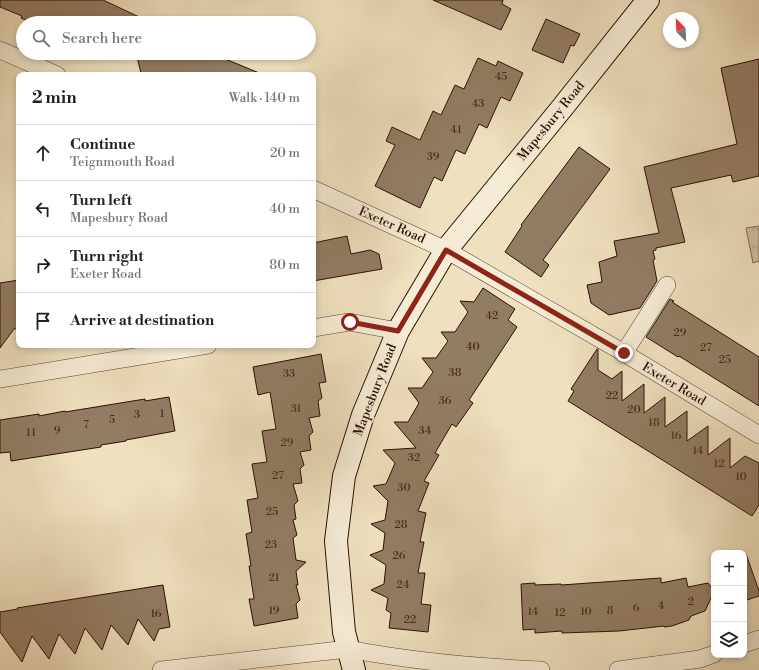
<!DOCTYPE html>
<html lang="en">
<head>
<meta charset="utf-8">
<style>
  :root { --surface:#fff; --page:#f2f2f2; --text:#202124; --muted:#757577; --line:#e0e0e0 }
  body { margin:0; font-family:"Libre Bodoni",serif; background:var(--page); color:var(--text) }
  .controls { position:absolute; right:12px; bottom:12px; display:grid; overflow:hidden; border-radius:8px; box-shadow:0 2px 6px #0003 }
  .controls button { width:36px; height:36px; display:grid; place-items:center; padding:0; border:0; border-bottom:1px solid var(--line); background:var(--surface); color:var(--text); font:20px sans-serif }
  .compass { position:absolute; left:663px; top:12px; width:36px; height:36px; border-radius:50%; background:var(--surface); box-shadow:0 2px 6px #0003; rotate:336deg }
  .stop { position:absolute; width:12px; height:12px; margin:-9px; border:3px solid #8f2418; border-radius:50%; background:#fff }
  .stop.end { background:#8f2418; border-color:#fff; box-shadow:0 1px 4px #0008 }
  .list { margin:0; padding:0; list-style:none }
  h2 { display:flex; justify-content:space-between; align-items:center; height:52px; margin:0; padding:0 16px; font-size:17px }
  h2 small { font-size:13px; font-weight:400; color:var(--muted) }
  .list li { display:grid; grid-template-columns:26px 1fr auto; gap:12px; align-items:center; box-sizing:border-box; height:56px; padding:0 16px; border-top:1px solid var(--line) }
  .list b { display:block; font-size:15px; white-space:nowrap }
  .list p { margin:0; font-size:13px; white-space:nowrap; color:var(--muted) }
  .list em { font-size:13px; font-style:normal; color:var(--muted) }
  .icon { flex:none; width:22px; height:22px; fill:none; stroke:currentColor; stroke-width:2; stroke-linecap:round; stroke-linejoin:round }
  .map { position:relative; flex:none; width:759px; height:670px; overflow:hidden }
  .search { position:absolute; background:var(--surface); box-shadow:0 2px 6px #0003; left:16px; top:16px; width:300px; height:44px; display:flex; align-items:center; gap:10px; box-sizing:border-box; padding:0 14px; border-radius:22px; color:var(--muted); font-size:15px }
  .panel { position:absolute; background:var(--surface); box-shadow:0 2px 6px #0003; left:16px; top:72px; width:300px; height:276px; border-radius:8px }
  .map>svg:first-child { display:block }
  .park { fill:url(#park-crowns); stroke:#7e6650 }
  .building { fill:#927c64; stroke:#2d0e01 }
  .lines { fill:none; stroke-linecap:round; stroke-linejoin:round }
  .street-casing { stroke:#5e4330; stroke-width:18 }
  .secondary-casing { stroke:#2d0e01; stroke-width:24 }
  .street { stroke:#f5ecd5; stroke-width:17 }
  .secondary { stroke:#f5ecd5; stroke-width:22 }
  .route { stroke:#8f2418; stroke-width:5 }
  .labels { text-anchor:middle; dominant-baseline:central; stroke-width:3; stroke-linejoin:round; paint-order:stroke }
  .number-label { font-size:11px; fill:#462a1a }
  .street-label { font-size:13px; fill:#2d0e01; stroke:#f5ecd5 }
</style>
</head>
<body>
<div class="map">
<svg width="759" height="670" viewBox="0 0 759 670">
  <defs>
    <pattern id="park-crowns" width="20" height="18" patternUnits="userSpaceOnUse"><rect width="20" height="18" fill="#cebd9f"/><path d="M2 6a3 3 0 1 1 6 0M12 15a3 3 0 1 1 6 0" fill="none" stroke="#b1a187"/></pattern>
  </defs>
  <rect width="100%" height="100%" fill="#efe1bf"/>
  <filter id="stains"><feTurbulence type="fractalNoise" baseFrequency=".005" numOctaves="4"/><feColorMatrix values="0 0 0 0 .2 0 0 0 0 .09 0 0 0 0 .02 0 0 0 .5 -.17"/></filter>
  <radialGradient id="worn" r=".72"><stop offset=".6" stop-color="#630" stop-opacity="0"/><stop offset="1" stop-color="#630" stop-opacity=".3"/></radialGradient>
  <path class="park" d="M759,226V261L753,263L746,228Z"/>
  <g class="building">
    <path d="M0,0H103L152,23H33L21,18L22,16L0,7Z"/>
    <path d="M433,0H503L502,4L511,9L501,30Z"/>
    <path d="M546,19L580,34L574,46L571,45L563,63L532,50Z"/>
    <path d="M136,53H217L224,57L223,58L264,75H146L141,73Z"/>
    <path d="M478,58L496,66L498,61L523,73L510,101L501,97L487,128L479,124L465,154L456,150L442,181L434,177L420,208L375,186L395,145L386,141L392,127L420,140L433,111L441,115L455,85L464,89Z"/>
    <path d="M759,59V176L733,182L731,175L671,188L685,242L656,248V250L653,251L655,259L653,260L657,281L640,308L609,315L591,303L587,285L602,282L599,262L617,256L614,241L659,233L644,167L737,144L721,68Z"/>
    <path d="M579,147L610,169L543,260L549,265L541,277L505,252L522,226L521,225Z"/>
    <path d="M347,236L351,254L370,250L379,254L382,269L313,281V243Z"/>
    <path d="M19,280V328L14,329L0,348V283Z"/>
    <path d="M483,288L515,309L508,320L517,327L469,400L473,403L456,427L452,424L435,453L439,455L424,481L429,483L418,511L426,513L420,542H424L418,573H425L421,604L431,605L428,632L389,628L391,613L386,610L388,598L371,590L384,584L386,565L370,555L383,550L385,533L371,524L385,520L388,501L373,486L386,484L395,463L383,450L416,448L394,422H408L419,403L408,388H422L433,372L422,358H436L448,341L441,332H455L468,312L460,301L474,302Z"/>
    <path d="M670,299L674,301L672,302L759,357V406L679,356L678,357L646,337Z"/>
    <path d="M597,349H598V370L612,379L622,371V401L644,384V413L665,397V427L687,411V441L708,426V455L730,438V468L745,456L759,463V505L752,516L568,401L574,391L571,389Z"/>
    <path d="M321,354L326,382L319,383L322,398L318,401L320,416L309,418L313,432L309,436L311,450L300,452L304,465L300,469L302,483L293,484L298,501L294,505L296,519L293,520L297,535L293,538L296,560L306,562L296,571L298,585H296L300,600L296,604L298,618L254,626L249,599H254L249,566H251L246,534L252,532L247,500L258,498L252,464L267,462L262,431L276,429L270,392L258,395L253,367Z"/>
    <path d="M169,397L175,431L126,440V441L101,445V447L11,461L10,452L0,453V420L39,414V416L65,411V412L145,399V401Z"/>
    <path d="M746,554L759,591V596L744,601V555Z"/>
    <path d="M661,578V583L686,578L688,587L708,583L711,587L714,592L705,611L691,616L689,620L672,626L664,627V626L619,631L562,633V631L535,633V629L523,630L521,584L535,583V585L561,584V585Z"/>
    <path d="M163,585L170,627L159,629L154,641L138,619L128,645L111,625L102,650L85,628L75,654L59,634L49,659L32,636L22,662L0,632V612L18,609L17,608Z"/>
  </g>
  <g class="lines">
    <defs>
      <g id="street">
        <path d="M0,50L57,75"/>
        <path d="M313,189L446,250L624,353L759,435"/>
        <path d="M313,328L349,322L398,331"/>
        <path d="M624,353L667,285"/>
        <path d="M0,379L208,345"/>
        <path d="M744,644L759,639"/>
        <path d="M161,670L348,649C411,661 476,667 541,670"/>
        <path d="M618,670L700,659L714,654"/>
      </g>
      <path id="secondary" d="M354,670L344,632L336,541L344,476L363,415L398,331L446,250L562,108L648,0"/>
    </defs>
    <use href="#street" class="street-casing"/>
    <use href="#secondary" class="secondary-casing"/>
    <use href="#street" class="street"/>
    <use href="#secondary" class="secondary"/>
  </g>
  <g class="lines">
    <path class="route" d="M350,322L398,331L446,250L624,353"/>
  </g>
  <g class="labels">
    <g class="number-label">
      <text x="501" y="77">45</text>
      <text x="478" y="104">43</text>
      <text x="456" y="130">41</text>
      <text x="433" y="157">39</text>
      <text x="492" y="316">42</text>
      <text x="680" y="333">29</text>
      <text x="473" y="347">40</text>
      <text x="706" y="348">27</text>
      <text x="725" y="360">25</text>
      <text x="455" y="373">38</text>
      <text x="289" y="374">33</text>
      <text x="612" y="396">22</text>
      <text x="445" y="401">36</text>
      <text x="296" y="409">31</text>
      <text x="634" y="410">20</text>
      <text x="162" y="414">1</text>
      <text x="137" y="415">3</text>
      <text x="112" y="420">5</text>
      <text x="654" y="423">18</text>
      <text x="86" y="425">7</text>
      <text x="57" y="431">9</text>
      <text x="425" y="431">34</text>
      <text x="31" y="433">11</text>
      <text x="676" y="436">16</text>
      <text x="287" y="443">29</text>
      <text x="698" y="451">14</text>
      <text x="414" y="458">32</text>
      <text x="719" y="464">12</text>
      <text x="278" y="476">27</text>
      <text x="741" y="477">10</text>
      <text x="404" y="488">30</text>
      <text x="272" y="512">25</text>
      <text x="401" y="525">28</text>
      <text x="271" y="545">23</text>
      <text x="399" y="556">26</text>
      <text x="274" y="578">21</text>
      <text x="403" y="585">24</text>
      <text x="691" y="602">2</text>
      <text x="661" y="606">4</text>
      <text x="636" y="608">6</text>
      <text x="274" y="611">19</text>
      <text x="610" y="611">8</text>
      <text x="533" y="612">14</text>
      <text x="586" y="612">10</text>
      <text x="560" y="613">12</text>
      <text x="156" y="614">16</text>
      <text x="410" y="620">22</text>
    </g>
    <g class="street-label">
      <text transform="translate(551 121) rotate(-51)">Mapesbury Road</text>
      <text transform="translate(392 225) rotate(24)">Exeter Road</text>
      <text transform="translate(674 384) rotate(31)">Exeter Road</text>
      <text transform="translate(375 390) rotate(-69)">Mapesbury Road</text>
    </g>
  </g>
  <rect width="100%" height="100%" filter="url(#stains)"/>
  <rect width="100%" height="100%" fill="url(#worn)"/>
</svg>
<div class="controls">
<button>+</button>
<button>−</button>
<button><svg class="icon" aria-label="layers" viewBox="0 0 24 24"><path d="M12 4l9 5-9 5-9-5zM3 14l9 5 9-5"/></svg></button>
</div>
<svg class="compass" viewBox="-18 -18 36 36"><path d="M0-13l5 13h-10z" fill="#e53935"/><path d="M0 13l5-13h-10z" fill="#757577"/></svg>
<div class="stop" style="left:350px;top:322px"></div>
<div class="stop end" style="left:624px;top:353px"></div>
<div class="search"><svg class="icon" aria-label="search" viewBox="0 0 24 24"><circle cx="10" cy="10" r="6"/><path d="M15 15l6 6"/></svg>Search here</div>
<section class="panel">
<h2>2 min<small>Walk · 140 m</small></h2>
<ul class="list">
<li><svg class="icon" aria-label="ahead" viewBox="0 0 24 24"><path d="M12 20V5M6 11l6-6 6 6"/></svg><div><b>Continue</b><p>Teignmouth Road</p></div><em>20 m</em></li>
<li><svg class="icon" aria-label="left" viewBox="0 0 24 24"><path d="M17 20v-9H6M10 6l-5 5 5 5"/></svg><div><b>Turn left</b><p>Mapesbury Road</p></div><em>40 m</em></li>
<li><svg class="icon" aria-label="right" viewBox="0 0 24 24"><path d="M7 20v-9h11M14 6l5 5-5 5"/></svg><div><b>Turn right</b><p>Exeter Road</p></div><em>80 m</em></li>
<li><svg class="icon" aria-label="arrive" viewBox="0 0 24 24"><path d="M6 21V4h12l-3 4 3 4H6"/></svg><div><b>Arrive at destination</b></div></li>
</ul>
</section>
</div>
</body>
</html>
